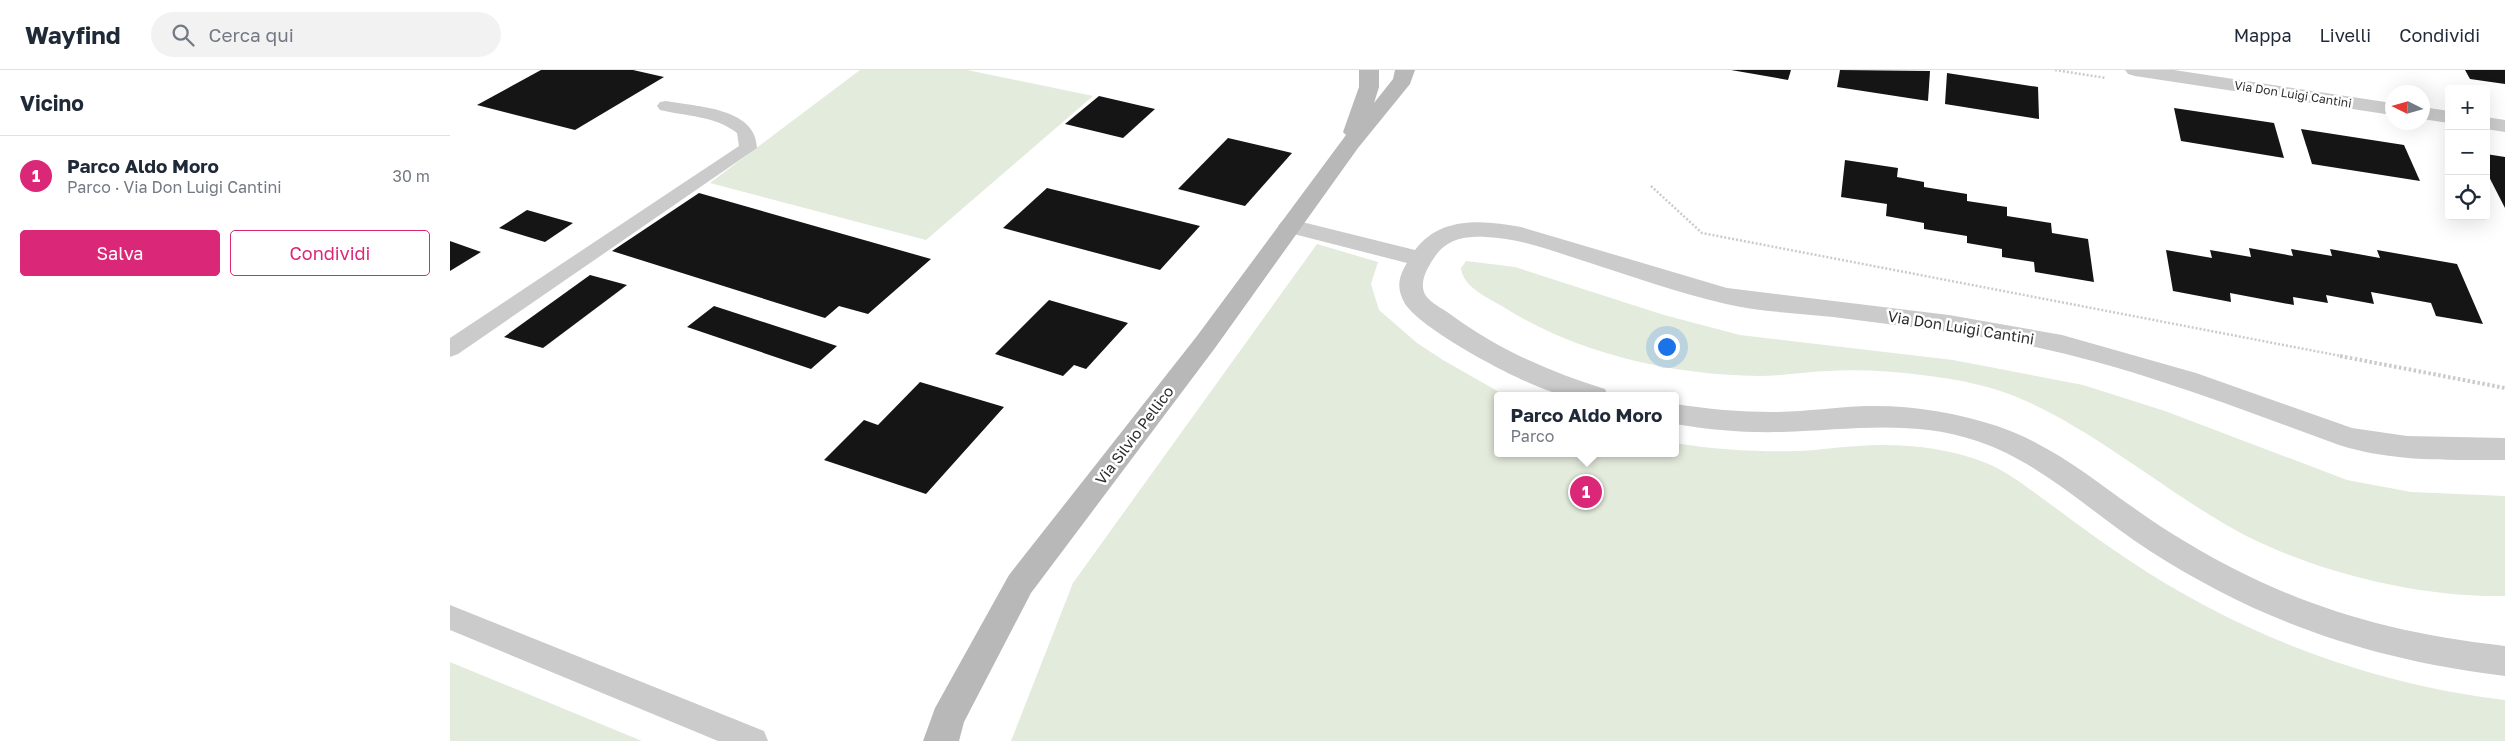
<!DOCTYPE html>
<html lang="it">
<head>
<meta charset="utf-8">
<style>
  :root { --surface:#fff; --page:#f2f2f3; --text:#1f2937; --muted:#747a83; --line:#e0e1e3; --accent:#db2777 }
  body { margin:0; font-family:"Golos Text",sans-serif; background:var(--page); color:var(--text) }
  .controls { position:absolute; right:15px; top:15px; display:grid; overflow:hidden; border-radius:5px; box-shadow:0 5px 20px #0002 }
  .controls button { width:45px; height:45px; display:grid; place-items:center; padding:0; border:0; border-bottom:1px solid var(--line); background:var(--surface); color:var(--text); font:25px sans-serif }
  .compass { position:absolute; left:1935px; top:15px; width:45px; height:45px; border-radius:50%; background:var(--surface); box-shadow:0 5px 20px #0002; rotate:275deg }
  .you { position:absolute; left:1216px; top:276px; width:18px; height:18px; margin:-12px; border:4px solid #fff; border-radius:50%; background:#1a73e8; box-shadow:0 0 0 8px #1a73e833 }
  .badge { display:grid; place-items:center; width:32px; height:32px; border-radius:50%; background:var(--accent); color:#fff; font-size:16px; font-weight:700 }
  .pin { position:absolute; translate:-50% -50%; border:2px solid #fff; box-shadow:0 1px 5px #0006 }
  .popup { position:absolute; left:1044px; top:322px; width:185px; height:65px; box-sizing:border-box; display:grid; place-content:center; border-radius:5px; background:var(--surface); filter:drop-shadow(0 1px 4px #0005); font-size:16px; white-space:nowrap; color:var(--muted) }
  .popup b { font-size:19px; color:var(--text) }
  .popup::after { content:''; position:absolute; left:50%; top:100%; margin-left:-10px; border:10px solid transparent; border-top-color:var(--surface) }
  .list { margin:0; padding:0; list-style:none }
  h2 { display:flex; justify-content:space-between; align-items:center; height:65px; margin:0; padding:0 20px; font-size:21px }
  h2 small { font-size:16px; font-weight:400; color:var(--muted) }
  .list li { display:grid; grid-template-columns:32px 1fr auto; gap:15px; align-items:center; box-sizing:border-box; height:80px; padding:0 20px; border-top:1px solid var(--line) }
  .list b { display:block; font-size:19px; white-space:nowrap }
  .list p { margin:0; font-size:16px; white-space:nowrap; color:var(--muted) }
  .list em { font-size:16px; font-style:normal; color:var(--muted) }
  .actions { display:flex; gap:10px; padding:15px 20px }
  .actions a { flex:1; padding:11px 0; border:1px solid var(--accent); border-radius:5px; text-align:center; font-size:18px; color:var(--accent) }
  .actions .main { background:var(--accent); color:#fff }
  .icon { flex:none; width:28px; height:28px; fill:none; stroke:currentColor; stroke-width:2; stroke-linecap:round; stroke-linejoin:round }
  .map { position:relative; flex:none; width:2055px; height:671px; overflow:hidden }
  header { display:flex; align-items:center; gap:30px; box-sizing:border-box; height:70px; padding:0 25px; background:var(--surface); border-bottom:1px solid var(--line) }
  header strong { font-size:24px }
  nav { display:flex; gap:28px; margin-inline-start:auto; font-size:18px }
  .search { width:350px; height:45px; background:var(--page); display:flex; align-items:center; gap:12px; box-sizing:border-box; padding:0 18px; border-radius:28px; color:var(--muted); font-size:19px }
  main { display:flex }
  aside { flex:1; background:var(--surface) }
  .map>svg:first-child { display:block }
  .green { fill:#e3ebdc }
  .building { fill:#151515 }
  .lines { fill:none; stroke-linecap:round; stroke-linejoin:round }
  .path-far1 { stroke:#cbcbcb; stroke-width:2.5; stroke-dasharray:2 2; stroke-linecap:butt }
  .path { stroke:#cbcbcb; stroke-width:4; stroke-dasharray:2.5 2.5; stroke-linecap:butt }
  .lane { fill:#cbcbcb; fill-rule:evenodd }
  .street { fill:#cbcbcb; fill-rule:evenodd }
  .secondary { fill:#b8b8b8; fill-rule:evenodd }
  .labels { text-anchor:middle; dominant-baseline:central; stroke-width:5; stroke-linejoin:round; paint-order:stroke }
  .far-street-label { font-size:12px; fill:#2e2e2e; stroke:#fff }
  .street-label { font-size:15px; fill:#2e2e2e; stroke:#fff }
</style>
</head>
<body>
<header>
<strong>Wayfind</strong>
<div class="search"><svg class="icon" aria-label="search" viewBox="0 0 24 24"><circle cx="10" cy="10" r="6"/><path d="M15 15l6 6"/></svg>Cerca qui</div>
<nav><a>Mappa</a><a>Livelli</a><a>Condividi</a></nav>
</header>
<main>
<aside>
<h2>Vicino<small></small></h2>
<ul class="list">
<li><span class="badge">1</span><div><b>Parco Aldo Moro</b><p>Parco · Via Don Luigi Cantini</p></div><em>30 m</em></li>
</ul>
<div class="actions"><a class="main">Salva</a><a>Condividi</a></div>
</aside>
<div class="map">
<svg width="2055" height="671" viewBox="0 0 2055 671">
  <rect width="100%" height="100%" fill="#fff"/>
  <g class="green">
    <path d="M410,0H517L643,26L476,170L260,113Z"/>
    <path d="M867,174L928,192L921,214L929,240L967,273L993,290L1056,326H1047V383H1225V373C1266,380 1308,382 1350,381C1369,380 1389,377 1408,376C1449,373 1497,377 1536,393C1554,400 1570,412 1585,423C1617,446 1648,470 1680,491C1793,566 1921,614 2055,630V671H561L623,513Z"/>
    <path d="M1016,191L1065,197L1214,245L1290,265L1503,290L1633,315L1715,341L1897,410L1961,422L2055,426V526C1965,528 1850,499 1773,453C1707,414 1646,363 1576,331C1544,316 1507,309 1472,305C1440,301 1408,299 1376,301C1354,302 1331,306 1309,306C1221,305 1129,284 1055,238C1039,228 1013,218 1011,198Z"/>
    <path d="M0,592L192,671H0Z"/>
  </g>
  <g class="building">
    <path d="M91,0H183L214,7L125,60L27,35Z"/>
    <path d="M1281,0H1341L1338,10Z"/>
    <path d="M1390,0L1480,1L1478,31L1387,17Z"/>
    <path d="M2015,0H2055V14L2020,9Z"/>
    <path d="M1497,3L1588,17L1589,49L1495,34Z"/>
    <path d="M649,26L705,39L673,68L615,54Z"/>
    <path d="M1724,38L1824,53L1834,88L1731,71Z"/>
    <path d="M1851,59L1954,75L1970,111L1862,94Z"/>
    <path d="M778,68L842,83L795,136L728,119Z"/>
    <path d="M2036,84L2055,87V138L2036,101Z"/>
    <path d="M1395,90L1448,98L1447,107L1474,112V117L1517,124V131L1557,137V146L1601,153L1602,163L1638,169L1644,212L1585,202L1584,192L1552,187V179L1517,173V166L1474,159V153L1436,146L1437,134L1391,127Z"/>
    <path d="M597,118L750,156L710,200L553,158Z"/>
    <path d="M249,123L340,149L481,189L418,244L389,236L375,248L162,181Z"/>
    <path d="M77,140L123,153L95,172L49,158Z"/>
    <path d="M0,171L31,182L0,201Z"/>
    <path d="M1799,178L1843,186L1841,179L1882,186L1880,179L1930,188L1927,180L2007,194L2033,254L1986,246L1981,233L1921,222L1924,234L1876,225L1878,233L1843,227L1844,235L1780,223L1781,232L1723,221L1716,180L1762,188L1760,180L1801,187Z"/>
    <path d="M140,205L177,215L93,278L54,267Z"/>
    <path d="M599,230L678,253L636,299L624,295L613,306L545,284Z"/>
    <path d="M264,236L387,276L361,299L237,257Z"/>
    <path d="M470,312L554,337L476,424L374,390L414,350L428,355Z"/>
  </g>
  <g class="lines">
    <g class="path-far1">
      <path d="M1605,0L1656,8"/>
      <path d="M1201,116L1252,163L1896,287"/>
    </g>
    <path class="path" d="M1890,286L2055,318"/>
    <g class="lane">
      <path d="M216,31C246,37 306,37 307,78L8,284L0,287V268L289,76L287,63C266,46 235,46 210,40L207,36L210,32Z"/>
      <path d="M0,535L314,661L318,671H268L0,560Z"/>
    </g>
    <g class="street">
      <path d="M1675,0H1724L1942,33V45L1685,6L1678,4Z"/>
      <path d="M1972,37L1999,41V53L1972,49Z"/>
      <path d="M2036,47L2055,50V62L2036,59Z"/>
      <path d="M840,149L965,180C990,146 1034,150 1071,157L1277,218L1499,245L1612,265L1746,303L1902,358L1957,366L2055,368V390C2000,390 1942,392 1889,375C1785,337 1681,296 1571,274C1509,262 1445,255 1383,247C1347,243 1311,242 1276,234C1228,223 1181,206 1134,191C1102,181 1069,168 1036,167C1015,166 996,169 984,188C977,198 968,214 976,226C981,233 993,239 1000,244C1047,279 1100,302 1155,319L1158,326C1144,326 1127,328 1113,325C1081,319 968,259 954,232C946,217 949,206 957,193L832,161L828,156L832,151Z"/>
      <path d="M1225,334C1257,339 1290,342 1323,342C1354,342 1385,337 1416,336C1461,335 1505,342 1547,356C1613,378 1663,427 1721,463C1830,531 1928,562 2055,576V606C1923,590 1812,553 1700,481C1642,444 1593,393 1527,371C1463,349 1398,360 1332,362C1296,363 1260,360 1225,354Z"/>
    </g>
    <path class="secondary" d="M909,0H929V17L924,33L943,9L945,0H965L960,14L908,78L765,278L581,523L514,652L509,671H473L485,638L559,505L747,266L896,65L893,62L909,17Z"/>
  </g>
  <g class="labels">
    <g class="far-street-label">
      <text transform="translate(1843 24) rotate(9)">Via Don Luigi Cantini</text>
    </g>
    <g class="street-label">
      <text transform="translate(1511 257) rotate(9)">Via Don Luigi Cantini</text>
      <text transform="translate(684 365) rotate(-53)">Via Silvio Pellico</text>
    </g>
  </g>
</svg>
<div class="controls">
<button>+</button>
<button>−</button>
<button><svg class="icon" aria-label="locate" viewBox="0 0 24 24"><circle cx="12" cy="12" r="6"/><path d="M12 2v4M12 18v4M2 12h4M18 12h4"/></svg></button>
</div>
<svg class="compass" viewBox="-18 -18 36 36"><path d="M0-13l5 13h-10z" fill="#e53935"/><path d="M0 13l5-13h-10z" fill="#747a83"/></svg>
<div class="you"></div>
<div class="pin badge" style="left:1136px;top:422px">1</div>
<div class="popup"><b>Parco Aldo Moro</b>Parco</div>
</div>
</main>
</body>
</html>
